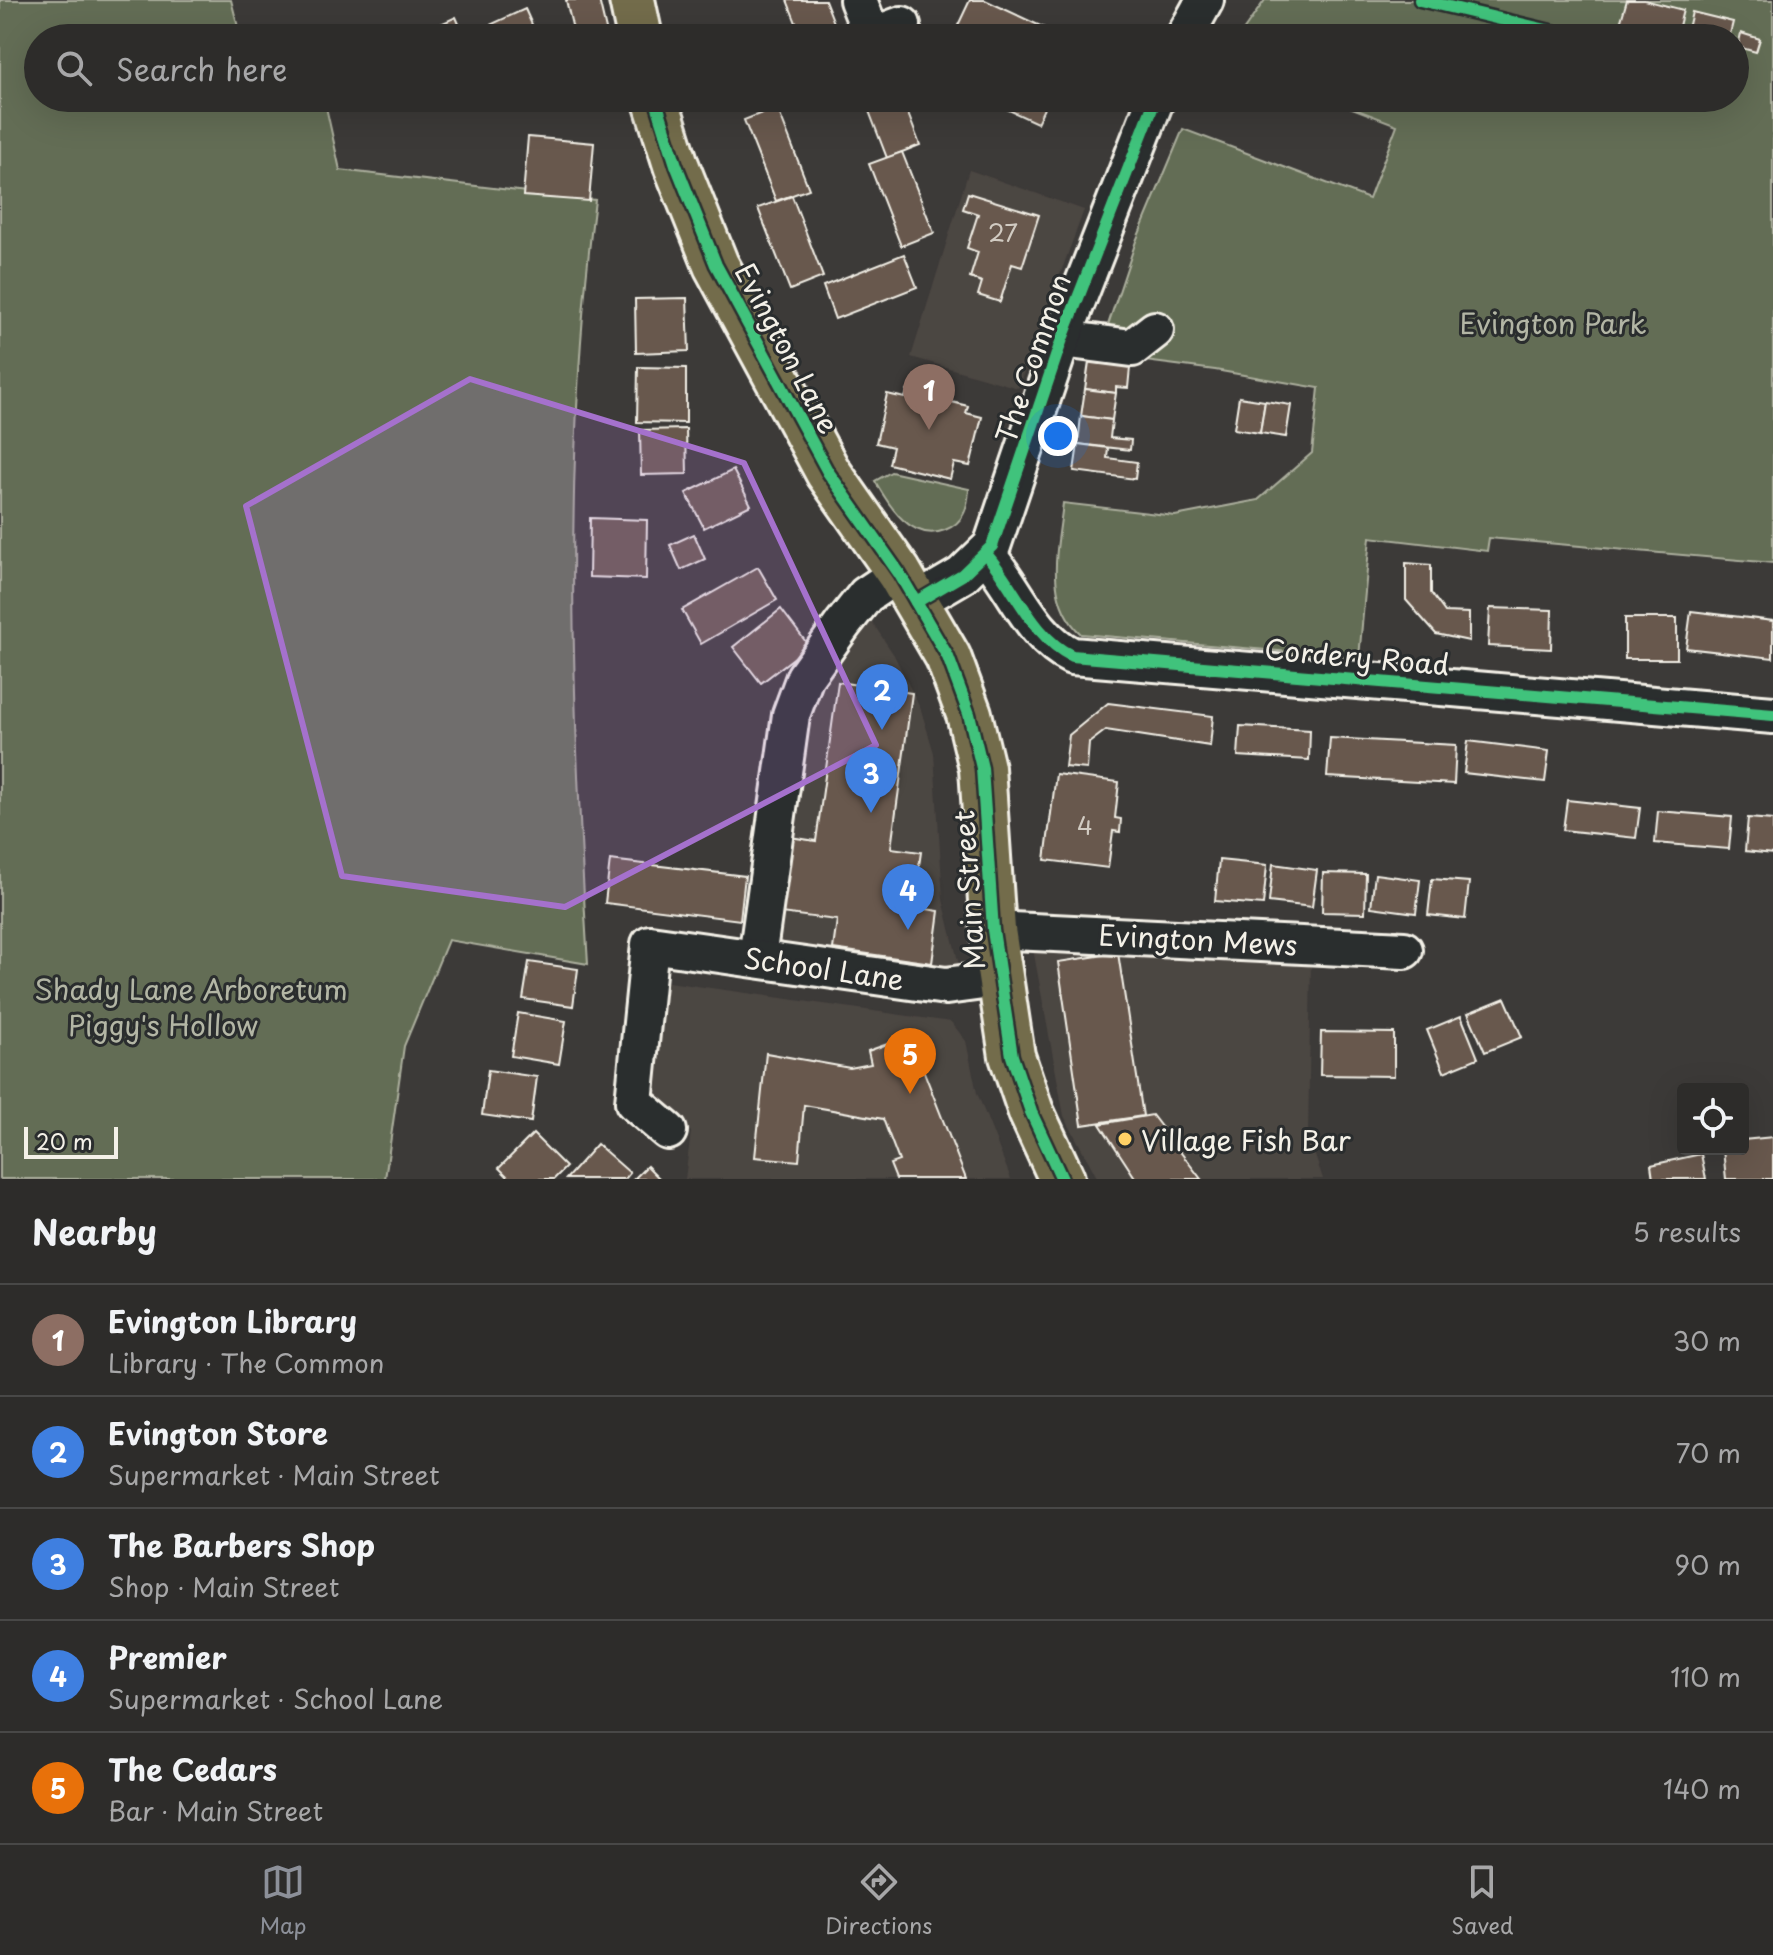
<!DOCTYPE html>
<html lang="en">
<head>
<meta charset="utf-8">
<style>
  :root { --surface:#2d2c2a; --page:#393836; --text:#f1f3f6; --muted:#a7a7a8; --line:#484847; --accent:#8c9099 }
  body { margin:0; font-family:"Playpen Sans",sans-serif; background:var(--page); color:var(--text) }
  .controls { position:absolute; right:24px; bottom:24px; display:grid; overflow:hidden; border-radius:8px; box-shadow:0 8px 32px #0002 }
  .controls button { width:72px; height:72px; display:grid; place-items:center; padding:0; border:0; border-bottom:2px solid var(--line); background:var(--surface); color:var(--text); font:40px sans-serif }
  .scale { position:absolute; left:24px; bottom:20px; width:94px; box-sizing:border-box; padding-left:8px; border:4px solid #f4f1e8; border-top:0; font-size:22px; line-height:28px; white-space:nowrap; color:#f4f1e8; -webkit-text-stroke:6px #2a2d2e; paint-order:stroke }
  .you { position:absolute; left:1058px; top:436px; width:28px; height:28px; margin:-20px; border:6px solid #fff; border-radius:50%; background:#1a73e8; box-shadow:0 0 0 12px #1a73e833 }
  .badge { display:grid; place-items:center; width:52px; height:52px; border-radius:50%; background:var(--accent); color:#fff; font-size:26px; font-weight:700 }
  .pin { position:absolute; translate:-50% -66px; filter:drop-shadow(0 2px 4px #0008) }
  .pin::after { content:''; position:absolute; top:42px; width:28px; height:24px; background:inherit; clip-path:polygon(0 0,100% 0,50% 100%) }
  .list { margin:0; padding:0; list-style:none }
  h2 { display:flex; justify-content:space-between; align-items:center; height:104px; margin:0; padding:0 32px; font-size:34px }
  h2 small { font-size:26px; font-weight:400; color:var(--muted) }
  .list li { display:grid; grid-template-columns:52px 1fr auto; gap:24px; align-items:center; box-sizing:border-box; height:112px; padding:0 32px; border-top:2px solid var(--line) }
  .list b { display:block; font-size:30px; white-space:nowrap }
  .list p { margin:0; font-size:26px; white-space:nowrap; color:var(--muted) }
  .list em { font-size:26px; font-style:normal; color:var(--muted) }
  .icon { flex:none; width:44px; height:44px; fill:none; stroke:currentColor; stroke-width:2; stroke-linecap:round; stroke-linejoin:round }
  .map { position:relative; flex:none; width:1773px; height:1179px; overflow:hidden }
  .search { position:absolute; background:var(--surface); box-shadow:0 8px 32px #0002; left:24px; right:24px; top:24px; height:88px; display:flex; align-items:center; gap:20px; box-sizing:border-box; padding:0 28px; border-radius:44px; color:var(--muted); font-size:30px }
  .sheet { height:664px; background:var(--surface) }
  nav { display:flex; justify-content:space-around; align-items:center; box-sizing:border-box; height:112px; border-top:2px solid var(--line); background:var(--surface); font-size:22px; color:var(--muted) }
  nav a { display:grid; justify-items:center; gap:4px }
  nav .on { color:var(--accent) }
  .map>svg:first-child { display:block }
  .built { fill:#4c4642 }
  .green { fill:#646d54; stroke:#acaf9e; stroke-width:2 }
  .building { fill:#67584e; stroke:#f4f1e8; stroke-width:2 }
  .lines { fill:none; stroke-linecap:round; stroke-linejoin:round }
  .minor-casing { stroke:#f4f1e8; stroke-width:42 }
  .major-casing { stroke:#f4f1e8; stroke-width:50 }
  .minor { stroke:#2a2d2e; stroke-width:36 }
  .major { stroke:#736c4b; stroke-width:44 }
  .cycleway-casing { stroke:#2a2d2e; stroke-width:17 }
  .cycleway { stroke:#40c37c; stroke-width:12 }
  .marked { fill:#a571cd; fill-opacity:0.2; stroke:#a571cd; stroke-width:6; stroke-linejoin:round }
  .poi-dot { fill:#ffd166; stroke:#2a2d2e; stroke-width:3 }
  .labels { text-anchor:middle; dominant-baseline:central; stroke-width:6; stroke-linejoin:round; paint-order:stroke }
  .number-label { font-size:24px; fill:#d1cbc2 }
  .park-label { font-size:28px; fill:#b3b6a5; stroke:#2a2d2e }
  .street-label { font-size:28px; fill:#f4f1e8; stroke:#2a2d2e }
  .poi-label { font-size:28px; fill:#f4f1e8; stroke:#2a2d2e; text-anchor:start }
</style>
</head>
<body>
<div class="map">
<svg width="1773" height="1179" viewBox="0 0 1773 1179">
  <rect width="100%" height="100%" fill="#3c3a38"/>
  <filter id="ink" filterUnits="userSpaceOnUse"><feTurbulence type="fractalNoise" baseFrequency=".0125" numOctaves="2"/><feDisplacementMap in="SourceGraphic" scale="16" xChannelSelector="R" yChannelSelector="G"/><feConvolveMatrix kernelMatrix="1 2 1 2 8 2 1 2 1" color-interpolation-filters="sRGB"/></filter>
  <g filter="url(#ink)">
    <g class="built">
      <path d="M969,170L1084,210L1018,388L911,357Z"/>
      <path d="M852,592L894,655L921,710L934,753L943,900L961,973L742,936L772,750Z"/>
      <path d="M1033,949L1311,963L1308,1135L1323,1179H1098L1064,1116Z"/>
      <path d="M654,980L951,1022L966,1041L977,1093L1011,1179H685L691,1132L651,1096Z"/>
    </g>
    <g class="green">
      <path d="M0,0H231L238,27L280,38H38V98H324L340,170L595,200C562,458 572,706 588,964L448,940L404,1046L385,1179H0Z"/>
      <path d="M1265,0H1773V563L1489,538L1487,551L1370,537L1359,658L1081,634C1043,598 1058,549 1063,503L1175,516L1258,500L1312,453L1319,388L1215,370L1098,355L1136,241L1183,129L1369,199L1397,125L1326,98H1735V38H1238Z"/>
      <path d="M891,472L969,489C968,507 964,523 945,530C912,543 889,506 875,481Z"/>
    </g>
    <g class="building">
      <path d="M566,0H599L608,38H575Z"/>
      <path d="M787,0H825L840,38H802Z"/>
      <path d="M970,0H985L1066,38H952Z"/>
      <path d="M1627,0H1644L1683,10L1676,38L1620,24Z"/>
      <path d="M525,9L538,38H480L477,31Z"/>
      <path d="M1692,12L1733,22L1729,38L1686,37Z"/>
      <path d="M456,17L465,38H410Z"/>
      <path d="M1741,33L1760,39L1756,52L1738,47Z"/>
      <path d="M864,98H902L920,145L887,158Z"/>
      <path d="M983,98H1049L1037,123Z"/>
      <path d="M777,107L809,189L776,201L744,120Z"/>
      <path d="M528,137L594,143L589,201L523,196Z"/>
      <path d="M902,152L934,233L901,246L869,164Z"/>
      <path d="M968,193L1039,215L1022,267L1012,264L1000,302L978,295L982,282L970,278L978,252L967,248L978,214L963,209Z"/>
      <path d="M792,196L823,277L790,290L758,208Z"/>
      <path d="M904,254L917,287L835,319L823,286Z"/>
      <path d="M687,298L689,351L636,353L635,299Z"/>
      <path d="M1089,362L1130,367L1128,388L1116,387V393L1085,389Z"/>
      <path d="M638,367L686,368V423L637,422Z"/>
      <path d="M1085,389L1116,393L1112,420L1081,416Z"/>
      <path d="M907,391L968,406L966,413L982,417L970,466L954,463L950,479L889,464L893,447L876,443L887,394L905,398Z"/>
      <path d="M1239,397L1265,401L1260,433L1234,429Z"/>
      <path d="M1265,401L1291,405L1286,437L1260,433Z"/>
      <path d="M1081,416L1112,420L1110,438L1131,440L1130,450L1078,444Z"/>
      <path d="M686,429L687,474L641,475L640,430Z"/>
      <path d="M1078,444L1108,448L1107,458L1137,462L1135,479L1074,471Z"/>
      <path d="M733,470L751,505L704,528L686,493Z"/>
      <path d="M590,518L647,520L646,579L589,577Z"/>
      <path d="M694,534L705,559L681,570L670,545Z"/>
      <path d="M1406,563L1431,565V593L1445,612L1469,613V641L1436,634L1406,600Z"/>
      <path d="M758,567L777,600L701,644L682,610Z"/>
      <path d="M1490,608L1552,610L1551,649L1488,646Z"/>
      <path d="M781,609L809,646L761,683L733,647Z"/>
      <path d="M1691,611L1773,621V658L1686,648Z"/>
      <rect x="1625" y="618" width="52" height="41"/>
      <path d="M838,682L912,693L891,848L921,852L913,907L939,911L932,963L833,949L837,920L772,912L783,836L816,841Z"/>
      <path d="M1108,703L1213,716L1210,746L1106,730L1089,743L1087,769L1065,767L1069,735Z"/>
      <path d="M1240,726L1310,730L1309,760L1238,756Z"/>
      <path d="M1330,738L1456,745L1454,784L1327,777Z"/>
      <path d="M1468,741L1549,751L1545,782L1464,773Z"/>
      <path d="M1056,774L1119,782L1115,818L1121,819L1120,832L1113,831L1108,868L1045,860Z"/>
      <path d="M1567,800L1640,808L1636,838L1563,830Z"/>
      <path d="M1658,811L1732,817L1729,849L1655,843Z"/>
      <path d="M1748,818L1773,820V854L1745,851Z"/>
      <path d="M610,860L745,876L740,920L605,903Z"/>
      <path d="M1219,860L1267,865L1263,905L1215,901Z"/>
      <path d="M1273,864L1317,870L1312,907L1269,902Z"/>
      <path d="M1323,873L1366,874L1365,913L1322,912Z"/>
      <path d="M1375,874L1420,880L1416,913L1371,907Z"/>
      <path d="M1432,879L1469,882L1465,919L1428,915Z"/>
      <path d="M1118,953L1143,1116L1082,1125L1058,962Z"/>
      <path d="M529,962L578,969L573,1006L523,999Z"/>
      <path d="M1505,998L1522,1037L1485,1052L1468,1013Z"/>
      <path d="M518,1013L566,1021L559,1064L511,1056Z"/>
      <path d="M1461,1016L1478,1058L1444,1072L1427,1030Z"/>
      <path d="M1321,1032L1394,1033V1076L1320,1075Z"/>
      <path d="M910,1036L966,1179H896L890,1164L899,1161L883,1119L804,1105L799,1161L755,1157L766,1053L850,1068L871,1064L868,1051Z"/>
      <path d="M488,1070L537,1077L531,1122L482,1115Z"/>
      <path d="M1152,1115L1201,1179H1136L1100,1124Z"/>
      <path d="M533,1134L566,1167L554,1179H510L499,1168Z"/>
      <path d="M1773,1137V1179H1726L1723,1149H1743V1140Z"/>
      <path d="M597,1144L630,1173L625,1179H566Z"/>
      <path d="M1701,1154L1706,1179H1653L1651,1165Z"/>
      <path d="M647,1166L660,1179H634Z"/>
    </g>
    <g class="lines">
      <defs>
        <g id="minor">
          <path d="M858,0L872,36L902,25"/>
          <path d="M1184,38L1205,0"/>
          <path d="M1062,339L1132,348L1155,330"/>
          <path d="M986,554C1014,585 1032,637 1072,656L1773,715"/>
          <path d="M916,602L962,575L992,546L1062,339L1156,98"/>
          <path d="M993,930L1404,950"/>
          <path d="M757,958L791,715L805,677L843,624L866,595L899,573"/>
          <path d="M668,1131L634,1102L650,944L946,986L998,979"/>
        </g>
        <g id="major">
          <path d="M632,0L640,38"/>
          <path d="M655,98L676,165L716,265L828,472L899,573L948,657L969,714L982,768L993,930L1012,1056L1031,1112L1062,1179"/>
        </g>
      </defs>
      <use href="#minor" class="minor-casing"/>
      <use href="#major" class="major-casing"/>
      <use href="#minor" class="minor"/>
      <use href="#major" class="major"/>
      <defs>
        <g id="cycleway">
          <path d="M1420,0L1580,38"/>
          <path d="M655,98L676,165L716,265L828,472L899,573L948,657L969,714L982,768L993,930L1012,1056L1031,1112L1062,1179"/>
          <path d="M986,554C1014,585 1032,637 1072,656L1773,715"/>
          <path d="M916,602L962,575L992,546L1062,339L1156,98"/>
        </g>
      </defs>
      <use href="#cycleway" class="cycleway-casing"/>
      <use href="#cycleway" class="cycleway"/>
    </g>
  </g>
  <path class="marked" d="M470,379L744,463L876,745L565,907L342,876L246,506Z"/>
  <circle class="poi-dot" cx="1125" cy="1139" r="8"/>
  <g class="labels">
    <g class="number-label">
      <text x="1003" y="232">27</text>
      <text x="1085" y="825">4</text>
    </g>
    <g class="park-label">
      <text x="1553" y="322">Evington Park</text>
      <text x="191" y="988">Shady Lane Arboretum</text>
      <text x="163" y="1024">Piggy's Hollow</text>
    </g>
    <g class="street-label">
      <text transform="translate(788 348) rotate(62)">Evington Lane</text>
      <text transform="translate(1032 358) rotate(-71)">The Common</text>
      <text transform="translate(1357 656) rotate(5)">Cordery Road</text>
      <text transform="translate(968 890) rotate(-94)">Main Street</text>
      <text transform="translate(1198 939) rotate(3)">Evington Mews</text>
      <text transform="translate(824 968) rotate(8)">School Lane</text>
    </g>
    <g class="poi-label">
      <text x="1141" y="1139">Village Fish Bar</text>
    </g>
  </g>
</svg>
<div class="controls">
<button><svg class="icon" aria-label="locate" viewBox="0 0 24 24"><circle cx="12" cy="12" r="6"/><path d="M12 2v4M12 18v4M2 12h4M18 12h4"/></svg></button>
</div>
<div class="scale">20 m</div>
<div class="you"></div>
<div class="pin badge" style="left:929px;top:430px;background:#8d6e63">1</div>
<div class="pin badge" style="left:882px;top:730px;background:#3f7fe0">2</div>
<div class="pin badge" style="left:871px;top:813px;background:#3f7fe0">3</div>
<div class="pin badge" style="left:908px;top:930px;background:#3f7fe0">4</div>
<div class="pin badge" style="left:910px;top:1094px;background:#e8710a">5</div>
<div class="search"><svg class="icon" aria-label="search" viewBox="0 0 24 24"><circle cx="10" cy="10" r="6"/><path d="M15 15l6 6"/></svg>Search here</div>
</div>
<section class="sheet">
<h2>Nearby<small>5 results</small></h2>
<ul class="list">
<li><span class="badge" style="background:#8d6e63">1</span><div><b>Evington Library</b><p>Library · The Common</p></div><em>30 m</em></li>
<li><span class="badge" style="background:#3f7fe0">2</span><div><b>Evington Store</b><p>Supermarket · Main Street</p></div><em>70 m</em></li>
<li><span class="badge" style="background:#3f7fe0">3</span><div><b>The Barbers Shop</b><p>Shop · Main Street</p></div><em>90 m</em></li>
<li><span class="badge" style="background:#3f7fe0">4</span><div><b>Premier</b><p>Supermarket · School Lane</p></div><em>110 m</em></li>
<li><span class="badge" style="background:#e8710a">5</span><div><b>The Cedars</b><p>Bar · Main Street</p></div><em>140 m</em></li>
</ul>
</section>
<nav>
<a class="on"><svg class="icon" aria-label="map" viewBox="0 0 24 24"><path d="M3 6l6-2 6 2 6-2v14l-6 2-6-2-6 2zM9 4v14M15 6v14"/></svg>Map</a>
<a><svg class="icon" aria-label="directions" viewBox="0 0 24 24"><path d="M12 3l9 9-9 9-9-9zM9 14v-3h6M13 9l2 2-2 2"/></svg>Directions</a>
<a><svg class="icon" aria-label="saved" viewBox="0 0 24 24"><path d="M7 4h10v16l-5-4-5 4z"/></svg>Saved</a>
</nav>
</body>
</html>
